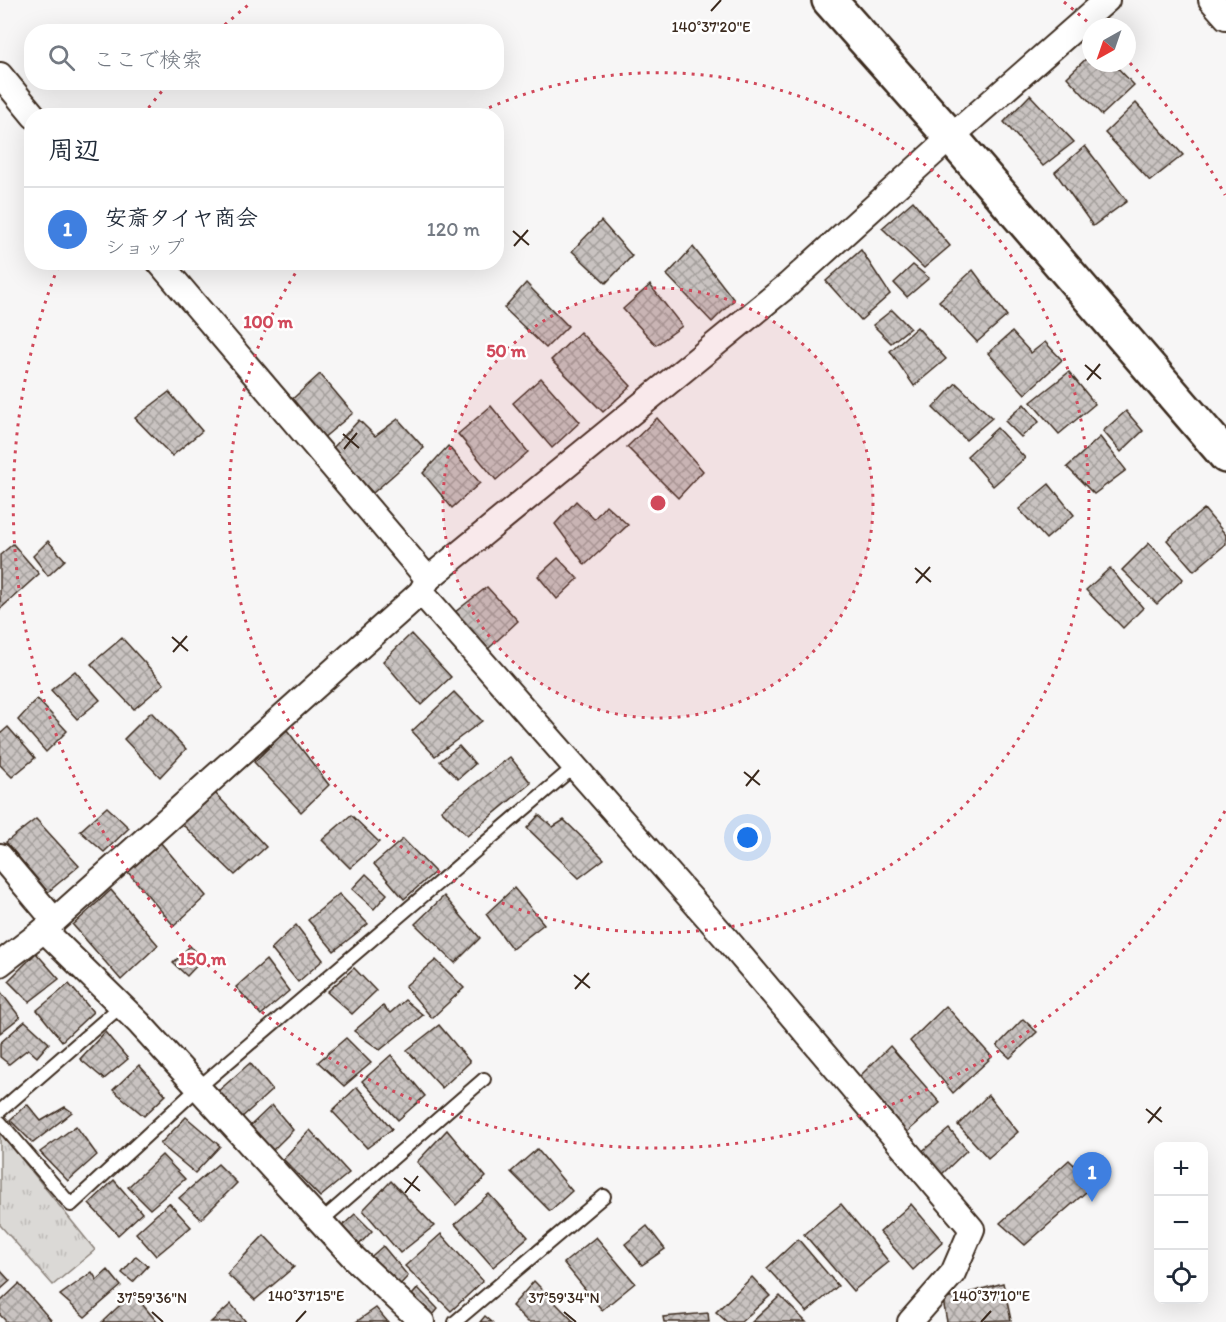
<!DOCTYPE html>
<html lang="ja">
<head>
<meta charset="utf-8">
<style>
  :root { --surface:#fff; --page:#f6f6f7; --text:#1f2937; --muted:#747a83; --line:#e0e1e3; --accent:#d1495b }
  body { margin:0; font-family:Itim,"Klee One",sans-serif; background:var(--page); color:var(--text) }
  .controls { position:absolute; right:18px; bottom:18px; display:grid; overflow:hidden; border-radius:12px; box-shadow:0 6px 24px #0002 }
  .controls button { width:54px; height:54px; display:grid; place-items:center; padding:0; border:0; border-bottom:2px solid var(--line); background:var(--surface); color:var(--text); font:30px sans-serif }
  .compass { position:absolute; left:1082px; top:18px; width:54px; height:54px; border-radius:50%; background:var(--surface); box-shadow:0 6px 24px #0002; rotate:220deg }
  .you { position:absolute; left:748px; top:838px; width:21px; height:21px; margin:-15px; border:4px solid #fff; border-radius:50%; background:#1a73e8; box-shadow:0 0 0 9px #1a73e833 }
  .badge { display:grid; place-items:center; width:39px; height:39px; border-radius:50%; background:var(--accent); color:#fff; font-size:20px; font-weight:700 }
  .pin { position:absolute; translate:-50% -50px; filter:drop-shadow(0 2px 3px #0008) }
  .pin::after { content:''; position:absolute; top:32px; width:21px; height:18px; background:inherit; clip-path:polygon(0 0,100% 0,50% 100%) }
  .list { margin:0; padding:0; list-style:none }
  h2 { display:flex; justify-content:space-between; align-items:center; height:78px; margin:0; padding:0 24px; font-size:26px }
  h2 small { font-size:20px; font-weight:400; color:var(--muted) }
  .list li { display:grid; grid-template-columns:39px 1fr auto; gap:18px; align-items:center; box-sizing:border-box; height:84px; padding:0 24px; border-top:2px solid var(--line) }
  .list b { display:block; font-size:22px; white-space:nowrap }
  .list p { margin:0; font-size:20px; white-space:nowrap; color:var(--muted) }
  .list em { font-size:20px; font-style:normal; color:var(--muted) }
  .icon { flex:none; width:33px; height:33px; fill:none; stroke:currentColor; stroke-width:2; stroke-linecap:round; stroke-linejoin:round }
  .map { position:relative; flex:none; width:1226px; height:1322px; overflow:hidden }
  .search { position:absolute; background:var(--surface); box-shadow:0 6px 24px #0002; left:24px; top:24px; width:480px; height:66px; display:flex; align-items:center; gap:15px; box-sizing:border-box; padding:0 21px; border-radius:24px; color:var(--muted); font-size:22px }
  .panel { position:absolute; background:var(--surface); box-shadow:0 6px 24px #0002; left:24px; top:108px; width:480px; height:162px; border-radius:24px }
  .map>svg:first-child { display:block }
  .park { fill:url(#park-tufts); stroke:#8b827a; stroke-width:1.5 }
  .building { fill:url(#building-cross-hatch); stroke:#3b2a1e; stroke-width:1.5 }
  .lines { fill:none; stroke-linecap:round; stroke-linejoin:round }
  .lane-casing { stroke:#3b2a1e; stroke-width:16 }
  .street-casing { stroke:#3b2a1e; stroke-width:28 }
  .secondary-casing { stroke:#3b2a1e; stroke-width:38 }
  .lane { stroke:#fff; stroke-width:12 }
  .street { stroke:#fff; stroke-width:24 }
  .secondary { stroke:#fff; stroke-width:33 }
  .ticks { fill:none; stroke:#3b2a1e; stroke-width:2 }
  .ring { fill:none; stroke:#d1495b; stroke-width:3; stroke-dasharray:3 6 }
  .ticks-label { font-size:15px; text-anchor:middle; fill:#3b2a1e; stroke:#fff; stroke-width:5; stroke-linejoin:round; paint-order:stroke }
  .centre { fill:#d1495b; stroke:#fff; stroke-width:3 }
  .ring-label { font-size:18px; text-anchor:middle; font-weight:bold; fill:#d1495b; stroke:#fff; stroke-width:5; stroke-linejoin:round; paint-order:stroke }
</style>
</head>
<body>
<div class="map">
<svg width="1226" height="1322" viewBox="0 0 1226 1322">
  <defs>
    <pattern id="park-tufts" width="24" height="20" patternUnits="userSpaceOnUse" patternTransform="scale(1.5)"><rect width="24" height="20" fill="#dbd9d6"/><path d="M3 7l-1-3M5 7V3M7 7l1-3M15 17l-1-3M17 17v-4M19 17l1-3" fill="none" stroke="#bdbab7"/></pattern>
    <pattern id="building-cross-hatch" width="8" height="8" patternUnits="userSpaceOnUse" patternTransform="scale(1.5)"><rect width="8" height="8" fill="#c9c3c1"/><path d="M0 0l8 8M0 8l8-8" fill="none" stroke="#a49f9c"/></pattern>
  </defs>
  <rect width="100%" height="100%" fill="#f7f6f6"/>
  <filter id="ink" filterUnits="userSpaceOnUse"><feTurbulence type="fractalNoise" baseFrequency=".0167" numOctaves="2"/><feDisplacementMap in="SourceGraphic" scale="12" xChannelSelector="R" yChannelSelector="G"/><feConvolveMatrix kernelMatrix="1 2 1 2 8 2 1 2 1" color-interpolation-filters="sRGB"/></filter>
  <g filter="url(#ink)">
    <path class="park" d="M0,1132L95,1250L53,1285L0,1225Z"/>
    <g class="building">
      <path d="M1091,54V63H1113L1134,85L1102,115L1067,77Z"/>
      <path d="M1030,95L1074,142L1043,166L1004,122Z"/>
      <path d="M1136,103L1183,155L1150,181L1105,133Z"/>
      <path d="M1085,146L1127,201L1093,226L1055,172Z"/>
      <path d="M913,201L950,246L924,268L882,228Z"/>
      <path d="M601,221L632,256L606,283L572,251Z"/>
      <path d="M693,247L734,300L712,322L667,275Z"/>
      <path d="M861,250L890,294L861,320L826,281Z"/>
      <path d="M913,265L929,278L907,297L894,283Z"/>
      <path d="M973,270L1007,316L977,342L939,301Z"/>
      <path d="M526,283L568,326L546,348L504,308Z"/>
      <path d="M650,285L682,326L656,345L623,309Z"/>
      <path d="M892,310L910,328L891,343L873,325Z"/>
      <path d="M917,327L946,359L914,386L890,351Z"/>
      <path d="M580,332L631,386L603,412L551,360Z"/>
      <path d="M1012,332L1031,353L1045,342L1062,360L1025,394L988,353Z"/>
      <path d="M1069,372L1095,404L1059,434L1031,402Z"/>
      <path d="M320,374L353,413L322,439L288,403Z"/>
      <path d="M541,378L580,422L552,448L513,403Z"/>
      <path d="M956,383L992,418L966,440L933,408Z"/>
      <path d="M169,392L202,431L172,456L135,418Z"/>
      <path d="M1024,404L1039,422L1021,437L1005,421Z"/>
      <path d="M491,406L528,452L496,480L458,434Z"/>
      <path d="M1126,411L1143,431L1121,452L1103,431Z"/>
      <path d="M657,418L703,471L678,498L627,447Z"/>
      <path d="M398,419L424,448L373,493L332,449L359,420L375,436Z"/>
      <path d="M997,428L1025,458L993,486L967,456Z"/>
      <path d="M1100,437L1126,470L1094,494L1067,467Z"/>
      <path d="M448,446L480,483L452,508L423,473Z"/>
      <path d="M1049,484L1074,515L1046,539L1019,509Z"/>
      <path d="M576,501L594,519L606,505L628,525L585,565L555,524Z"/>
      <path d="M1204,509L1226,535V544L1194,571L1167,540Z"/>
      <path d="M48,541L65,560L48,576L33,556Z"/>
      <path d="M1149,543L1183,579L1157,604L1122,570Z"/>
      <path d="M13,544L39,574L0,609V555Z"/>
      <path d="M558,558L578,579L557,599L538,576Z"/>
      <path d="M1110,568L1143,608L1123,628L1086,590Z"/>
      <path d="M487,587L518,621L487,650L455,612Z"/>
      <path d="M411,634L451,677L421,705L383,661Z"/>
      <path d="M122,638L164,684L134,709L91,664Z"/>
      <path d="M75,671L100,700L77,719L51,690Z"/>
      <path d="M454,692L482,721L435,756L412,731Z"/>
      <path d="M37,699L67,731L46,752L18,720Z"/>
      <path d="M151,712L186,749L160,777L124,739Z"/>
      <path d="M8,727L35,758L12,777L0,765V734Z"/>
      <path d="M287,730L329,785L301,812L254,762Z"/>
      <path d="M459,746L475,764L458,779L440,761Z"/>
      <path d="M510,757L531,783L467,836L441,810Z"/>
      <path d="M215,793L266,847L235,875L181,823Z"/>
      <path d="M107,807L129,828L104,852L80,831Z"/>
      <path d="M351,815L379,842L350,868L322,840Z"/>
      <path d="M539,815L553,827L564,820L604,859L579,878L527,828Z"/>
      <path d="M36,819L79,866L48,892L6,842Z"/>
      <path d="M403,839L435,872L404,899L374,864Z"/>
      <path d="M160,842L206,896L174,926L127,871Z"/>
      <path d="M366,874L387,894L374,909L352,889Z"/>
      <path d="M514,888L544,924L512,949L486,914Z"/>
      <path d="M111,890L158,945L121,980L73,925Z"/>
      <path d="M339,894L368,924L334,951L308,920Z"/>
      <path d="M444,896L480,938L455,963L415,924Z"/>
      <path d="M296,925L323,960L298,982L271,949Z"/>
      <path d="M190,946L203,959L187,976L173,963Z"/>
      <path d="M36,953L59,979L29,1002L8,981Z"/>
      <path d="M266,960L289,991L261,1015L236,987Z"/>
      <path d="M436,960L464,988L432,1018L405,986Z"/>
      <path d="M354,968L376,991L352,1014L327,992Z"/>
      <path d="M69,984L93,1012L62,1041L37,1010Z"/>
      <path d="M0,991L20,1017L0,1033Z"/>
      <path d="M405,1000L423,1015L380,1050L354,1031L383,1006L390,1013Z"/>
      <path d="M946,1006L992,1057L953,1093L910,1041Z"/>
      <path d="M1023,1019L1037,1032L1010,1058L997,1046Z"/>
      <path d="M25,1021L49,1043L37,1057L28,1049L9,1064L0,1057V1043Z"/>
      <path d="M439,1025L470,1062L442,1088L407,1050Z"/>
      <path d="M105,1032L128,1059L104,1079L80,1059Z"/>
      <path d="M346,1038L371,1063L344,1086L318,1062Z"/>
      <path d="M890,1046L940,1103L906,1133L858,1078Z"/>
      <path d="M391,1055L425,1096L398,1120L362,1081Z"/>
      <path d="M250,1063L272,1090L240,1119L216,1093Z"/>
      <path d="M139,1065L166,1095L144,1116L113,1090Z"/>
      <path d="M357,1087L392,1129L367,1148L332,1111Z"/>
      <path d="M988,1095L1018,1132L988,1158L958,1125Z"/>
      <path d="M27,1104L41,1121L65,1107L72,1112L33,1143L10,1120Z"/>
      <path d="M272,1105L293,1130L272,1151L249,1127Z"/>
      <path d="M186,1117L220,1146L195,1173L160,1144Z"/>
      <path d="M76,1126L97,1155L68,1181L40,1152Z"/>
      <path d="M949,1129L967,1150L940,1176L920,1153Z"/>
      <path d="M310,1130L349,1173L320,1197L283,1159Z"/>
      <path d="M447,1130L486,1177L456,1205L417,1162Z"/>
      <path d="M537,1149L572,1191L550,1211L511,1172Z"/>
      <path d="M162,1155L185,1179L150,1209L128,1187Z"/>
      <path d="M1069,1160L1094,1185L1025,1245L1000,1223Z"/>
      <path d="M218,1164L237,1183L201,1219L179,1198Z"/>
      <path d="M114,1180L142,1213L118,1235L89,1204Z"/>
      <path d="M391,1181L434,1226L400,1253L363,1210Z"/>
      <path d="M489,1194L528,1237L493,1267L455,1224Z"/>
      <path d="M169,1203L191,1227L156,1256L136,1233Z"/>
      <path d="M841,1204L889,1262L853,1291L804,1234Z"/>
      <path d="M911,1204L943,1242L913,1270L880,1232Z"/>
      <path d="M355,1214L372,1231L358,1246L339,1229Z"/>
      <path d="M647,1226L665,1249L642,1265L625,1244Z"/>
      <path d="M441,1234L483,1281L451,1311L405,1266Z"/>
      <path d="M264,1235L294,1267L255,1300L227,1274Z"/>
      <path d="M596,1237L635,1283L602,1310L564,1263Z"/>
      <path d="M798,1239L838,1286L807,1312L767,1268Z"/>
      <path d="M383,1246L408,1276L396,1289L365,1262Z"/>
      <path d="M136,1256L148,1266L133,1282L122,1273Z"/>
      <path d="M0,1270L10,1281L0,1290Z"/>
      <path d="M108,1270L121,1286L85,1317L60,1295L92,1272L97,1280Z"/>
      <path d="M752,1277L770,1296L741,1322H727L716,1312Z"/>
      <path d="M534,1281L574,1322H528L512,1306Z"/>
      <path d="M1003,1283L1011,1320L947,1322L943,1300Z"/>
      <path d="M19,1284L51,1320L48,1322H7L0,1315V1302Z"/>
      <path d="M418,1288L438,1309L429,1320L408,1300Z"/>
      <path d="M133,1293L157,1322H102Z"/>
      <path d="M780,1296L806,1322H752Z"/>
      <path d="M231,1304L246,1322H211Z"/>
      <path d="M376,1308L388,1322H356Z"/>
      <path d="M708,1313L709,1322H664L663,1317Z"/>
      <path d="M485,1316L492,1322H480Z"/>
    </g>
    <g class="lines">
      <defs>
        <g id="lane">
          <path d="M0,1111L121,1006"/>
          <path d="M0,1122L71,1205L198,1088L575,766"/>
          <path d="M321,1221L484,1079"/>
          <path d="M455,1322L604,1196"/>
        </g>
        <g id="street">
          <path d="M1211,0L1226,17"/>
          <path d="M0,75L34,116"/>
          <path d="M159,262L428,579"/>
          <path d="M421,592L724,936L972,1229L953,1273L910,1322"/>
          <path d="M0,856L54,920"/>
          <path d="M44,930L139,1023L354,1258L422,1322"/>
          <path d="M0,964L44,930L421,592L428,579L789,284L951,137L1107,0"/>
        </g>
        <path id="secondary" d="M829,0L951,137L1226,456"/>
      </defs>
      <use href="#lane" class="lane-casing"/>
      <use href="#street" class="street-casing"/>
      <use href="#secondary" class="secondary-casing"/>
      <use href="#lane" class="lane"/>
      <use href="#street" class="street"/>
      <use href="#secondary" class="secondary"/>
    </g>
  </g>
  <path class="ticks" d="M711,11L721,0M513,231L529,245M514,246L528,230M1085,365L1101,379M1087,380L1100,364M343,434L359,448M344,449L357,433M915,568L931,582M916,583L930,567M172,637L188,651M173,652L187,636M744,772L760,785M746,786L759,770M574,975L590,988M575,989L589,973M1146,1109L1162,1122M1148,1123L1161,1107M404,1178L420,1191M405,1193L418,1176M152,1312L163,1322M564,1312L576,1322M296,1322L306,1311M981,1322L991,1311"/>
  <circle cx="658" cy="503" r="215" fill="#d1495b" fill-opacity=".12"/>
  <g class="ring">
    <circle cx="658" cy="503" r="215"/>
    <path d="M473 115A430 430 0 1 1 302 263"/>
    <path d="M1225 811A645 645 0 0 1 58 267M143 115A645 645 0 0 1 168 84M218 31A645 645 0 0 1 252 2M1064 2A645 645 0 0 1 1090 24M1130 63A645 645 0 0 1 1225 195"/>
  </g>
  <g class="ticks-label">
    <text x="711" y="32">140°37'20"E</text>
    <text x="306" y="1301">140°37'15"E</text>
    <text x="991" y="1301">140°37'10"E</text>
    <text x="152" y="1303">37°59'36"N</text>
    <text x="564" y="1303">37°59'34"N</text>
  </g>
  <circle cx="658" cy="503" r="9" class="centre"/>
  <g class="ring-label">
    <text x="268" y="328">100 m</text>
    <text x="506" y="357">50 m</text>
    <text x="202" y="965">150 m</text>
  </g>
</svg>
<div class="controls">
<button>+</button>
<button>−</button>
<button><svg class="icon" aria-label="locate" viewBox="0 0 24 24"><circle cx="12" cy="12" r="6"/><path d="M12 2v4M12 18v4M2 12h4M18 12h4"/></svg></button>
</div>
<svg class="compass" viewBox="-18 -18 36 36"><path d="M0-13l5 13h-10z" fill="#e53935"/><path d="M0 13l5-13h-10z" fill="#747a83"/></svg>
<div class="you"></div>
<div class="pin badge" style="left:1092px;top:1202px;background:#3f7fe0">1</div>
<div class="search"><svg class="icon" aria-label="search" viewBox="0 0 24 24"><circle cx="10" cy="10" r="6"/><path d="M15 15l6 6"/></svg>ここで検索</div>
<section class="panel">
<h2>周辺<small></small></h2>
<ul class="list">
<li><span class="badge" style="background:#3f7fe0">1</span><div><b>安斎タイヤ商会</b><p>ショップ</p></div><em>120 m</em></li>
</ul>
</section>
</div>
</body>
</html>
